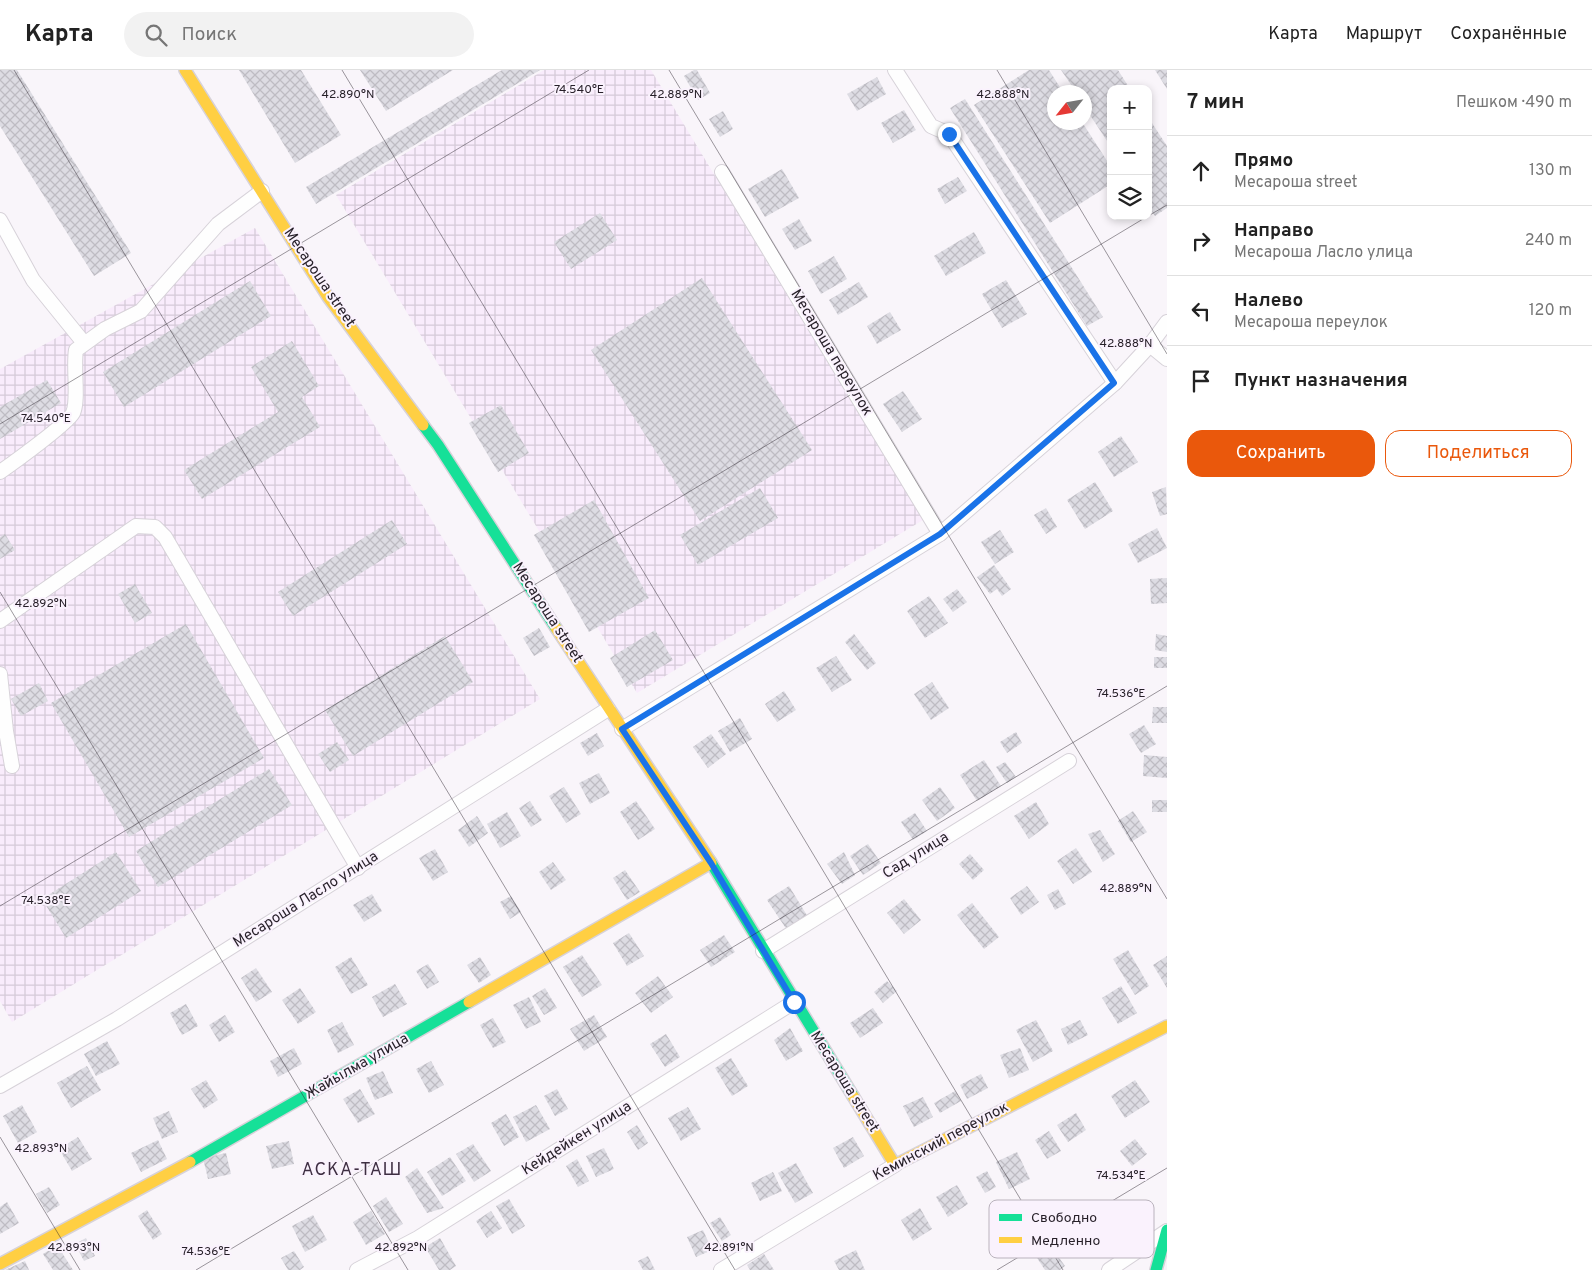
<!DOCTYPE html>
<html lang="ru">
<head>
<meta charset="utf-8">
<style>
  :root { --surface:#fff; --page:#f2f2f2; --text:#222; --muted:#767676; --line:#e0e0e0; --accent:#ea580c }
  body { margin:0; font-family:Overpass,sans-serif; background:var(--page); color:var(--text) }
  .controls { position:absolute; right:15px; top:15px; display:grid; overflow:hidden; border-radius:10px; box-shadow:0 2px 8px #0003 }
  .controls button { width:45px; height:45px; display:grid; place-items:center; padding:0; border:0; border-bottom:1px solid var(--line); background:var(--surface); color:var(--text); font:25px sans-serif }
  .compass { position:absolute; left:1047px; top:15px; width:45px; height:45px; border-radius:50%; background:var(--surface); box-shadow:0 2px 8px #0003; rotate:239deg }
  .stop { position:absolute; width:15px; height:15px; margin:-11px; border:4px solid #1a73e8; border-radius:50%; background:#fff }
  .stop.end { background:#1a73e8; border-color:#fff; box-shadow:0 1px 5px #0008 }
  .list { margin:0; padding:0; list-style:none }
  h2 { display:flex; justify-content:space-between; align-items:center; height:65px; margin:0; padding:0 20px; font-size:21px }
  h2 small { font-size:16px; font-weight:400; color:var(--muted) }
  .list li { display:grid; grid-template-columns:32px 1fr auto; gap:15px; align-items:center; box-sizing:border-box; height:70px; padding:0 20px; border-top:1px solid var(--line) }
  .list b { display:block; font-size:19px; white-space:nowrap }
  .list p { margin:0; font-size:16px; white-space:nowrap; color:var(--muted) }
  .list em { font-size:16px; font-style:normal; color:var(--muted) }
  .actions { display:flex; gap:10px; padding:15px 20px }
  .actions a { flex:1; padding:11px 0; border:1px solid var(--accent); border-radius:15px; text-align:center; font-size:18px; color:var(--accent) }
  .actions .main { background:var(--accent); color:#fff }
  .icon { flex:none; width:28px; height:28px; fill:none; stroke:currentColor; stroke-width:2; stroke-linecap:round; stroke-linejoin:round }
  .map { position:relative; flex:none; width:1167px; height:1200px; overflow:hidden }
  header { display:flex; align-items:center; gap:30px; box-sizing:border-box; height:70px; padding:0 25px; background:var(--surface); border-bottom:1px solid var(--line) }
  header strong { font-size:24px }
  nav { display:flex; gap:28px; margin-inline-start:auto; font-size:18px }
  .search { width:350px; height:45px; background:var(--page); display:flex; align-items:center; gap:12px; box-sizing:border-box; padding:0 18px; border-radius:28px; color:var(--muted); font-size:19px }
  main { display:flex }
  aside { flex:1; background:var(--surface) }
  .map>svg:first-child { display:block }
  .industrial { fill:url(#industrial-grid) }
  .building { fill:url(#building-cross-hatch) }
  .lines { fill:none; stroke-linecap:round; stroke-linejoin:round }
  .street-casing { stroke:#d7d2d9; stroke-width:16 }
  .fast-casing { stroke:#d7d2d9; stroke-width:14 }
  .slow-casing { stroke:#d7d2d9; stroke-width:14 }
  .street { stroke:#fefefe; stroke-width:14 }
  .fast { stroke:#16e098; stroke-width:11 }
  .slow { stroke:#ffcf43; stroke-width:11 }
  .route { stroke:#1a73e8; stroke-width:6 }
  .ticks { fill:none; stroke:#261f28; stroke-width:1; stroke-opacity:0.45 }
  .labels { text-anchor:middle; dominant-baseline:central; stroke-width:4; stroke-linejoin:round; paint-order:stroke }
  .street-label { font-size:15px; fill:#261f28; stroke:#faf2fd }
  .quarter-label { font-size:18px; letter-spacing:1px; fill:#3e2e42; stroke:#faf2fd }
  .key { fill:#faf2fd; stroke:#bab3bd; stroke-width:1 }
  .key-label { font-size:14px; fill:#261f28 }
  .ticks-label { font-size:12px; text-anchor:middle; fill:#261f28; stroke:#faf2fd; stroke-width:4; stroke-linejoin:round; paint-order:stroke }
</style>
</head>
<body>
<header>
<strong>Карта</strong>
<div class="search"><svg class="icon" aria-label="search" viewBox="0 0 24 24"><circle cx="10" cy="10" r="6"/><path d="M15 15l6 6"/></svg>Поиск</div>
<nav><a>Карта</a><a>Маршрут</a><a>Сохранённые</a></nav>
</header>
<main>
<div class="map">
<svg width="1167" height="1200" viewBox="0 0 1167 1200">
  <defs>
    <pattern id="industrial-grid" width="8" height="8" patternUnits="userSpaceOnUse" patternTransform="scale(1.25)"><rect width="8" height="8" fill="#f9ecfc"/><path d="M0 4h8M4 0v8" fill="none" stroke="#d5cad8"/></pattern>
    <pattern id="building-cross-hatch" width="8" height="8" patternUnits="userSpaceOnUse" patternTransform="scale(1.25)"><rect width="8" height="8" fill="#dddce3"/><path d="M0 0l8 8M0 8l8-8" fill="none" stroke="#bebcc3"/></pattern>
  </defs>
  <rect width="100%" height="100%" fill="#f9f5fa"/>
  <g class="industrial">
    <path d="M544,0H651L923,450L637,623L336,125Z"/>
    <path d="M255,158L540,629L12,952L0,931V299Z"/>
  </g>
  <g class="building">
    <path d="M0,0H17L131,183L94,206L0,56Z"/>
    <path d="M239,0H301L341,65L295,93Z"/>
    <path d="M360,0H453L386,41Z"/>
    <path d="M502,0H540L316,134L306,117Z"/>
    <path d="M694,0H697L710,23L698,30L684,6Z"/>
    <path d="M1029,0H1049L1063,22H1054V52H1082L1111,97V114L1050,153L974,35Z"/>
    <path d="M1061,0H1118L1130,19H1111V77L1084,36V22H1076Z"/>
    <path d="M1155,0H1167V19Z"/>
    <path d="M877,7L886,24L857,41L847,24Z"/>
    <path d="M965,29L1103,247L1087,256L950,38Z"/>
    <path d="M904,40L916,60L893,73L881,53Z"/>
    <path d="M723,41L733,59L720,67L709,49Z"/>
    <path d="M1148,47L1167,76V138L1155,146L1148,136Z"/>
    <path d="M782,99L799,128L765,147L748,119Z"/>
    <path d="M958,107L967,121L945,134L937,119Z"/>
    <path d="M600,143L617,170L571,199L554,172Z"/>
    <path d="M799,149L812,171L795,180L782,159Z"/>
    <path d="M974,162L986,183L946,206L934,186Z"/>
    <path d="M834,186L847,209L821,224L808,201Z"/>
    <path d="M702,208L812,380L700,451L591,280Z"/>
    <path d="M1006,210L1027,244L1002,258L982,224Z"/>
    <path d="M250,211L271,246L124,337L103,302Z"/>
    <path d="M859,212L868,227L838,245L829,230Z"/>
    <path d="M890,242L901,260L877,274L867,256Z"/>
    <path d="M292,271L319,316L302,327L320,357L202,429L184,400L278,342L251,297Z"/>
    <path d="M47,310L61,333L0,369V337Z"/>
    <path d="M903,321L922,349L902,362L883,334Z"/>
    <path d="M501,335L529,383L498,402L469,353Z"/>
    <path d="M1121,366L1138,392L1114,407L1098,382Z"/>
    <path d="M1095,412L1113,441L1085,459L1067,430Z"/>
    <path d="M1166,417L1167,444L1160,446L1152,422Z"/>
    <path d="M760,418L778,448L698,495L680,465Z"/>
    <path d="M594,430L649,528L589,562L534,465Z"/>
    <path d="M1046,438L1057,457L1046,464L1034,445Z"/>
    <path d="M392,450L407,474L293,546L278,522Z"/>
    <path d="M1157,458L1167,478L1138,493L1128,474Z"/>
    <path d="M1000,460L1014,482L995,494L981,472Z"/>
    <path d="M5,464L15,480L0,489V467Z"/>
    <path d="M994,495L1011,519L1002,526L997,519L990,524L977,507Z"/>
    <path d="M1167,508V533L1151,534L1150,509Z"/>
    <path d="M135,514L152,543L135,553L118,524Z"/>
    <path d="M957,519L967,532L953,542L943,529Z"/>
    <path d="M929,526L948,553L925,568L907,541Z"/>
    <path d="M186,554L264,688L129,767L51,633Z"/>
    <path d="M539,558L550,577L534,586L523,568Z"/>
    <path d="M655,560L673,590L627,617L610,588Z"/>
    <path d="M854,564L876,593L867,600L845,572Z"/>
    <path d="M1156,564L1167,566V582L1155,580Z"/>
    <path d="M445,566L473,612L353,686L325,640Z"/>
    <path d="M836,586L852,610L832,622L816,598Z"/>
    <rect x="1154" y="587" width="13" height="11"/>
    <path d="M932,612L949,638L931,650L914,624Z"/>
    <path d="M39,613L48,631L21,646L11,629Z"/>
    <path d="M784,621L796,640L777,652L765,634Z"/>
    <path d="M1153,637H1167V653H1152Z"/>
    <path d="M740,648L752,669L730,682L718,661Z"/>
    <path d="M1144,655L1156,674L1141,683L1129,664Z"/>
    <path d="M1016,662L1022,673L1007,683L1000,672Z"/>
    <path d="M597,663L604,676L588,686L580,673Z"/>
    <path d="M711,664L726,684L708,698L693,677Z"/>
    <path d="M337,672L349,690L330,702L318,684Z"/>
    <path d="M1144,685L1167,687V708L1143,706Z"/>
    <path d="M984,690L1001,716L977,731L960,705Z"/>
    <path d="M1005,692L1016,707L1007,713L996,697Z"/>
    <path d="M269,699L292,735L158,817L136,781Z"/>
    <path d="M599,703L610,723L590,734L579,713Z"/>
    <path d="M564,717L581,744L566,753L549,726Z"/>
    <path d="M940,717L955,738L937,751L922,730Z"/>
    <rect x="1152" y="730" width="15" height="12"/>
    <path d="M530,731L542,750L531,757L519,738Z"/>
    <path d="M636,731L655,759L638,770L620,742Z"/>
    <path d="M1036,732L1049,754L1029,769L1014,746Z"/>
    <path d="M1133,741L1147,762L1131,772L1118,751Z"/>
    <path d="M507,742L521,766L500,778L487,754Z"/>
    <path d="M915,743L927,761L913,770L901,752Z"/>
    <path d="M477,746L488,763L469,777L458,760Z"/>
    <path d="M1100,760L1115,784L1103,792L1088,764Z"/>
    <path d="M868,774L881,793L863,805L850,786Z"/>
    <path d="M1076,778L1092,802L1073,814L1057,791Z"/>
    <path d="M435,779L448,802L433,811L419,788Z"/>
    <path d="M116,782L141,821L66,868L42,829Z"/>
    <path d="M844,782L855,805L842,814L827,794Z"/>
    <path d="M970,784L984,800L973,810L959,794Z"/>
    <path d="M553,792L566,810L551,820L539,802Z"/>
    <path d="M625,800L640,822L627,830L613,808Z"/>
    <path d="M789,816L808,847L787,860L767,830Z"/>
    <path d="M1027,816L1039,832L1021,845L1010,828Z"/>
    <path d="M1058,819L1066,834L1055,840L1047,825Z"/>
    <path d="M372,824L382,841L364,852L353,835Z"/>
    <path d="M511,826L521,842L510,849L500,832Z"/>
    <path d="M904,829L921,850L904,864L887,843Z"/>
    <path d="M972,833L999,867L984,879L957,845Z"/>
    <path d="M629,863L644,886L627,896L613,873Z"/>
    <path d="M724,865L735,882L711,897L700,880Z"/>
    <path d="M1128,880L1149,916L1135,925L1113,889Z"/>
    <path d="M582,885L602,915L582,927L563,897Z"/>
    <path d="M1167,886V918L1153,895Z"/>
    <path d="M351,887L368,915L351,924L335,897Z"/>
    <path d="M480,887L491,905L479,913L467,895Z"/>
    <path d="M428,894L439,912L427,919L416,901Z"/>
    <path d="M256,898L272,922L256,932L241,908Z"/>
    <path d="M658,906L673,927L651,943L635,923Z"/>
    <path d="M887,911L897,921L883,933L874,922Z"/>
    <path d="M395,914L407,934L383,947L372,927Z"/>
    <path d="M1121,916L1137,943L1118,954L1102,928Z"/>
    <path d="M300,918L316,942L298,954L282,930Z"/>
    <path d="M545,918L557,938L544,945L532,926Z"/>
    <path d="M529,927L541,952L526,959L513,935Z"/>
    <path d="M186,934L198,956L182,965L170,943Z"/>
    <path d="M873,938L883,953L860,968L850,953Z"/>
    <path d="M225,945L235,962L219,972L209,955Z"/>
    <path d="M594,945L607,967L584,981L570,959Z"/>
    <path d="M493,948L506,972L493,978L480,955Z"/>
    <path d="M1036,950L1053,981L1033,992L1016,960Z"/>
    <path d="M1080,950L1088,965L1068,975L1061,959Z"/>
    <path d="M342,952L354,975L338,983L327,960Z"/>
    <path d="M790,958L803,981L786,991L774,970Z"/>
    <path d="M666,964L680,987L665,997L650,974Z"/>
    <path d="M107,971L120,994L96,1006L84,984Z"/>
    <path d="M294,978L302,994L278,1007L270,991Z"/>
    <path d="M1020,978L1029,1000L1009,1008L1000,985Z"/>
    <path d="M731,988L748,1016L732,1026L715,998Z"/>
    <path d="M431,991L444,1015L429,1023L416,999Z"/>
    <path d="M87,996L101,1020L71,1038L57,1013Z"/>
    <path d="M383,1001L393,1023L375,1030L366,1008Z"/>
    <path d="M981,1004L988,1018L967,1029L960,1015Z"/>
    <path d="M206,1010L218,1030L204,1039L191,1019Z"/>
    <path d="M1135,1010L1150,1032L1125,1048L1111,1026Z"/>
    <path d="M360,1019L375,1044L358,1053L343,1029Z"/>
    <path d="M557,1019L568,1039L555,1046L544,1026Z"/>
    <path d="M955,1021L961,1031L940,1043L934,1033Z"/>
    <path d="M923,1027L933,1047L914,1057L903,1036Z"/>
    <path d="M22,1035L37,1062L18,1073L3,1046Z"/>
    <path d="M536,1035L550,1059L526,1072L513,1047Z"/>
    <path d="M688,1037L701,1059L681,1071L668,1048Z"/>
    <path d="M169,1041L178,1062L162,1069L153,1048Z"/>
    <path d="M1076,1043L1086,1060L1068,1072L1057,1055Z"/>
    <path d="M506,1044L519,1067L504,1076L491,1053Z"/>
    <path d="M637,1055L648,1073L638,1080L627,1062Z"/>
    <path d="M1049,1061L1061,1081L1047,1089L1035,1070Z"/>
    <path d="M78,1067L92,1089L72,1101L59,1079Z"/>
    <path d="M853,1067L864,1086L844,1098L833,1078Z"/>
    <path d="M1135,1069L1147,1084L1132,1096L1120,1081Z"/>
    <path d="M158,1070L167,1089L141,1102L131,1083Z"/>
    <path d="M289,1071L294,1094L272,1099L266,1076Z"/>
    <path d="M473,1074L491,1101L474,1112L456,1084Z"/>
    <path d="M604,1078L614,1099L596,1107L586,1086Z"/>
    <path d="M1017,1082L1030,1109L1009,1119L996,1092Z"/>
    <path d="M226,1083L231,1104L208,1109L203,1088Z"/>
    <path d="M450,1087L466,1111L442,1126L427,1102Z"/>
    <path d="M577,1089L589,1111L578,1117L566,1096Z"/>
    <path d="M796,1093L813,1123L795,1133L778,1103Z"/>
    <path d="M417,1098L444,1138L427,1143L405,1107Z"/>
    <path d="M987,1101L996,1117L985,1123L976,1107Z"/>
    <path d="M773,1102L782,1121L760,1131L751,1113Z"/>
    <path d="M957,1115L968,1134L948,1147L936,1127Z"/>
    <path d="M49,1117L60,1135L47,1143L36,1124Z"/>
    <path d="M386,1127L403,1154L389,1162L373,1136Z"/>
    <path d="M509,1129L525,1156L512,1164L496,1136Z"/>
    <path d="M7,1132L19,1153L0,1164V1137Z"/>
    <path d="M920,1138L932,1159L913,1171L901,1150Z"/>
    <path d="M147,1140L162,1164L153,1170L138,1146Z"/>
    <path d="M371,1141L385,1164L366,1175L353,1152Z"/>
    <path d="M491,1141L502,1158L487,1168L476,1151Z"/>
    <path d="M313,1145L327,1170L305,1182L292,1156Z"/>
    <path d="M720,1147L731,1165L722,1171L710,1153Z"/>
    <path d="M703,1160L712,1180L696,1187L687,1167Z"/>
    <path d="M86,1168L95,1186L84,1191L75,1174Z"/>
    <path d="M440,1168L456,1196L450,1200H439L425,1177Z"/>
    <path d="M57,1175L73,1200H53L43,1184Z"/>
    <path d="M1052,1178L1065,1196L1060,1200H1045L1037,1188Z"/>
    <path d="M856,1180L865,1200H839L834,1191Z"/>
    <path d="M294,1181L304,1197L300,1200H288L281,1188Z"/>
    <path d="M764,1184L774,1200H750L747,1195Z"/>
    <path d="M648,1186L655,1200H643L638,1191Z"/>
    <path d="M25,1191L29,1200H5Z"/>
  </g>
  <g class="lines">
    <defs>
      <g id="street">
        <path d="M895,0L931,56L949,64L1115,313"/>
        <path d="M722,102L940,464"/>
        <path d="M0,150L33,210L84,273"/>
        <path d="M1150,275L1167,289"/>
        <path d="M0,402C13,393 67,354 73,343C79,330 73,297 76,280L105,259L141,241L218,154L262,121"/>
        <path d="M0,551L136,456L155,457L165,467L358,798"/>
        <path d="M0,604L6,661L12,696"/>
        <path d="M622,659L940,464L1115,313L1150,275L1167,252"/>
        <path d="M763,881L1069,691"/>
        <path d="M0,1016L117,949L608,639"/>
        <path d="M357,1200L418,1168L794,932"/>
        <path d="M721,1200L895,1095"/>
        <path d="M1109,1200L1167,1161"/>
      </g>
      <g id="fast">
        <path d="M423,355L438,375L556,558"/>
        <path d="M710,791L853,1026"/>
        <path d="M190,1092L469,932"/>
        <path d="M1156,1200L1167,1160"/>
      </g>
      <g id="slow">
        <path d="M185,0L328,227L423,355"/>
        <path d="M556,558L710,791"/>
        <path d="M469,932L711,793"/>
        <path d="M853,1026L895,1095L1167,956"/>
        <path d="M0,1194L190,1092"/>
      </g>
    </defs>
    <use href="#street" class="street-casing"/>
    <use href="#fast" class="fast-casing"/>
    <use href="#slow" class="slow-casing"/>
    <use href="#street" class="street"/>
    <use href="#fast" class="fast"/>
    <use href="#slow" class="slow"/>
  </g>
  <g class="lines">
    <path class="route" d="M794,932L711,793L622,659L940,464L1114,313L949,64"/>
  </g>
  <path class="ticks" d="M14,0L735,1200M342,0L1063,1200M669,0L1167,829M997,0L1167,284M1148,146L1167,135M0,354L589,0M0,522L408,1200M0,836L1148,146M0,1067L80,1200M196,1200L1167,616M997,1200L1167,1098"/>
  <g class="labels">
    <g class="street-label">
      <text transform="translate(319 208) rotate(56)">Месароша street</text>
      <text transform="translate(831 283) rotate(59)">Месароша переулок</text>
      <text transform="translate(547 543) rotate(57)">Месароша street</text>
      <text transform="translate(916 786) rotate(-32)">Сад улица</text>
      <text transform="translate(306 830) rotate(-32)">Месароша Ласло улица</text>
      <text transform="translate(357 997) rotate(-30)">Жайылма улица</text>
      <text transform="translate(844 1012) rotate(58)">Месароша street</text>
      <text transform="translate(577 1069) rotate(-32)">Кейдейкен улица</text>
      <text transform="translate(941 1072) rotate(-28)">Кеминский переулок</text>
    </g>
    <g class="quarter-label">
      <text x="352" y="1100">АСКА-ТАШ</text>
    </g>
  </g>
  <rect x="989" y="1130" width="165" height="58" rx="8" class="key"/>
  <rect x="999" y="1144" width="23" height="7" fill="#16e098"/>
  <rect x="999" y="1167" width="23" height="6" fill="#ffcf43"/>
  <g class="key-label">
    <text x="1031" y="1152">Свободно</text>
    <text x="1031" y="1175">Медленно</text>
  </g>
  <g class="ticks-label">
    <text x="579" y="23">74.540°E</text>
    <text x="348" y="28">42.890°N</text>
    <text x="676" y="28">42.889°N</text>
    <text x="1003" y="28">42.888°N</text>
    <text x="1126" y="277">42.888°N</text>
    <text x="46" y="352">74.540°E</text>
    <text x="41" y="537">42.892°N</text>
    <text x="1121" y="627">74.536°E</text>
    <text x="1126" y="822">42.889°N</text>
    <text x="46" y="834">74.538°E</text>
    <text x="41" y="1082">42.893°N</text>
    <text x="1121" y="1109">74.534°E</text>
    <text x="74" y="1181">42.893°N</text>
    <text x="401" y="1181">42.892°N</text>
    <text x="729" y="1181">42.891°N</text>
    <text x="206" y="1185">74.536°E</text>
  </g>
</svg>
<div class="controls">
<button>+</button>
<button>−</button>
<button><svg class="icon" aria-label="layers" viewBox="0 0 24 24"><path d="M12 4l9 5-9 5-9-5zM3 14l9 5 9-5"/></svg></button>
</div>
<svg class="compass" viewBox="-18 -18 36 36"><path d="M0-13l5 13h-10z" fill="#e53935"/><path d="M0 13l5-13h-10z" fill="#767676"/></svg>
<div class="stop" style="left:794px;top:932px"></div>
<div class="stop end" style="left:949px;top:64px"></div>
</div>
<aside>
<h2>7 мин<small>Пешком · 490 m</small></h2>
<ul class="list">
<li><svg class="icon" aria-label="ahead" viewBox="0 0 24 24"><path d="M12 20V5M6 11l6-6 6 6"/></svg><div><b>Прямо</b><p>Месароша street</p></div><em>130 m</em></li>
<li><svg class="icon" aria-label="right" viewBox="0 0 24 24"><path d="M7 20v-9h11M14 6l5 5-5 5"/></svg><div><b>Направо</b><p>Месароша Ласло улица</p></div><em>240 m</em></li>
<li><svg class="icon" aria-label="left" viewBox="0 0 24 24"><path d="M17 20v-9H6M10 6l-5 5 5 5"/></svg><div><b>Налево</b><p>Месароша переулок</p></div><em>120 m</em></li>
<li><svg class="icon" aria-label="arrive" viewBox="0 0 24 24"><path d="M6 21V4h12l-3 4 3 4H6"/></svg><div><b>Пункт назначения</b></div></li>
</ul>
<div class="actions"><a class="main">Сохранить</a><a>Поделиться</a></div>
</aside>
</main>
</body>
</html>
